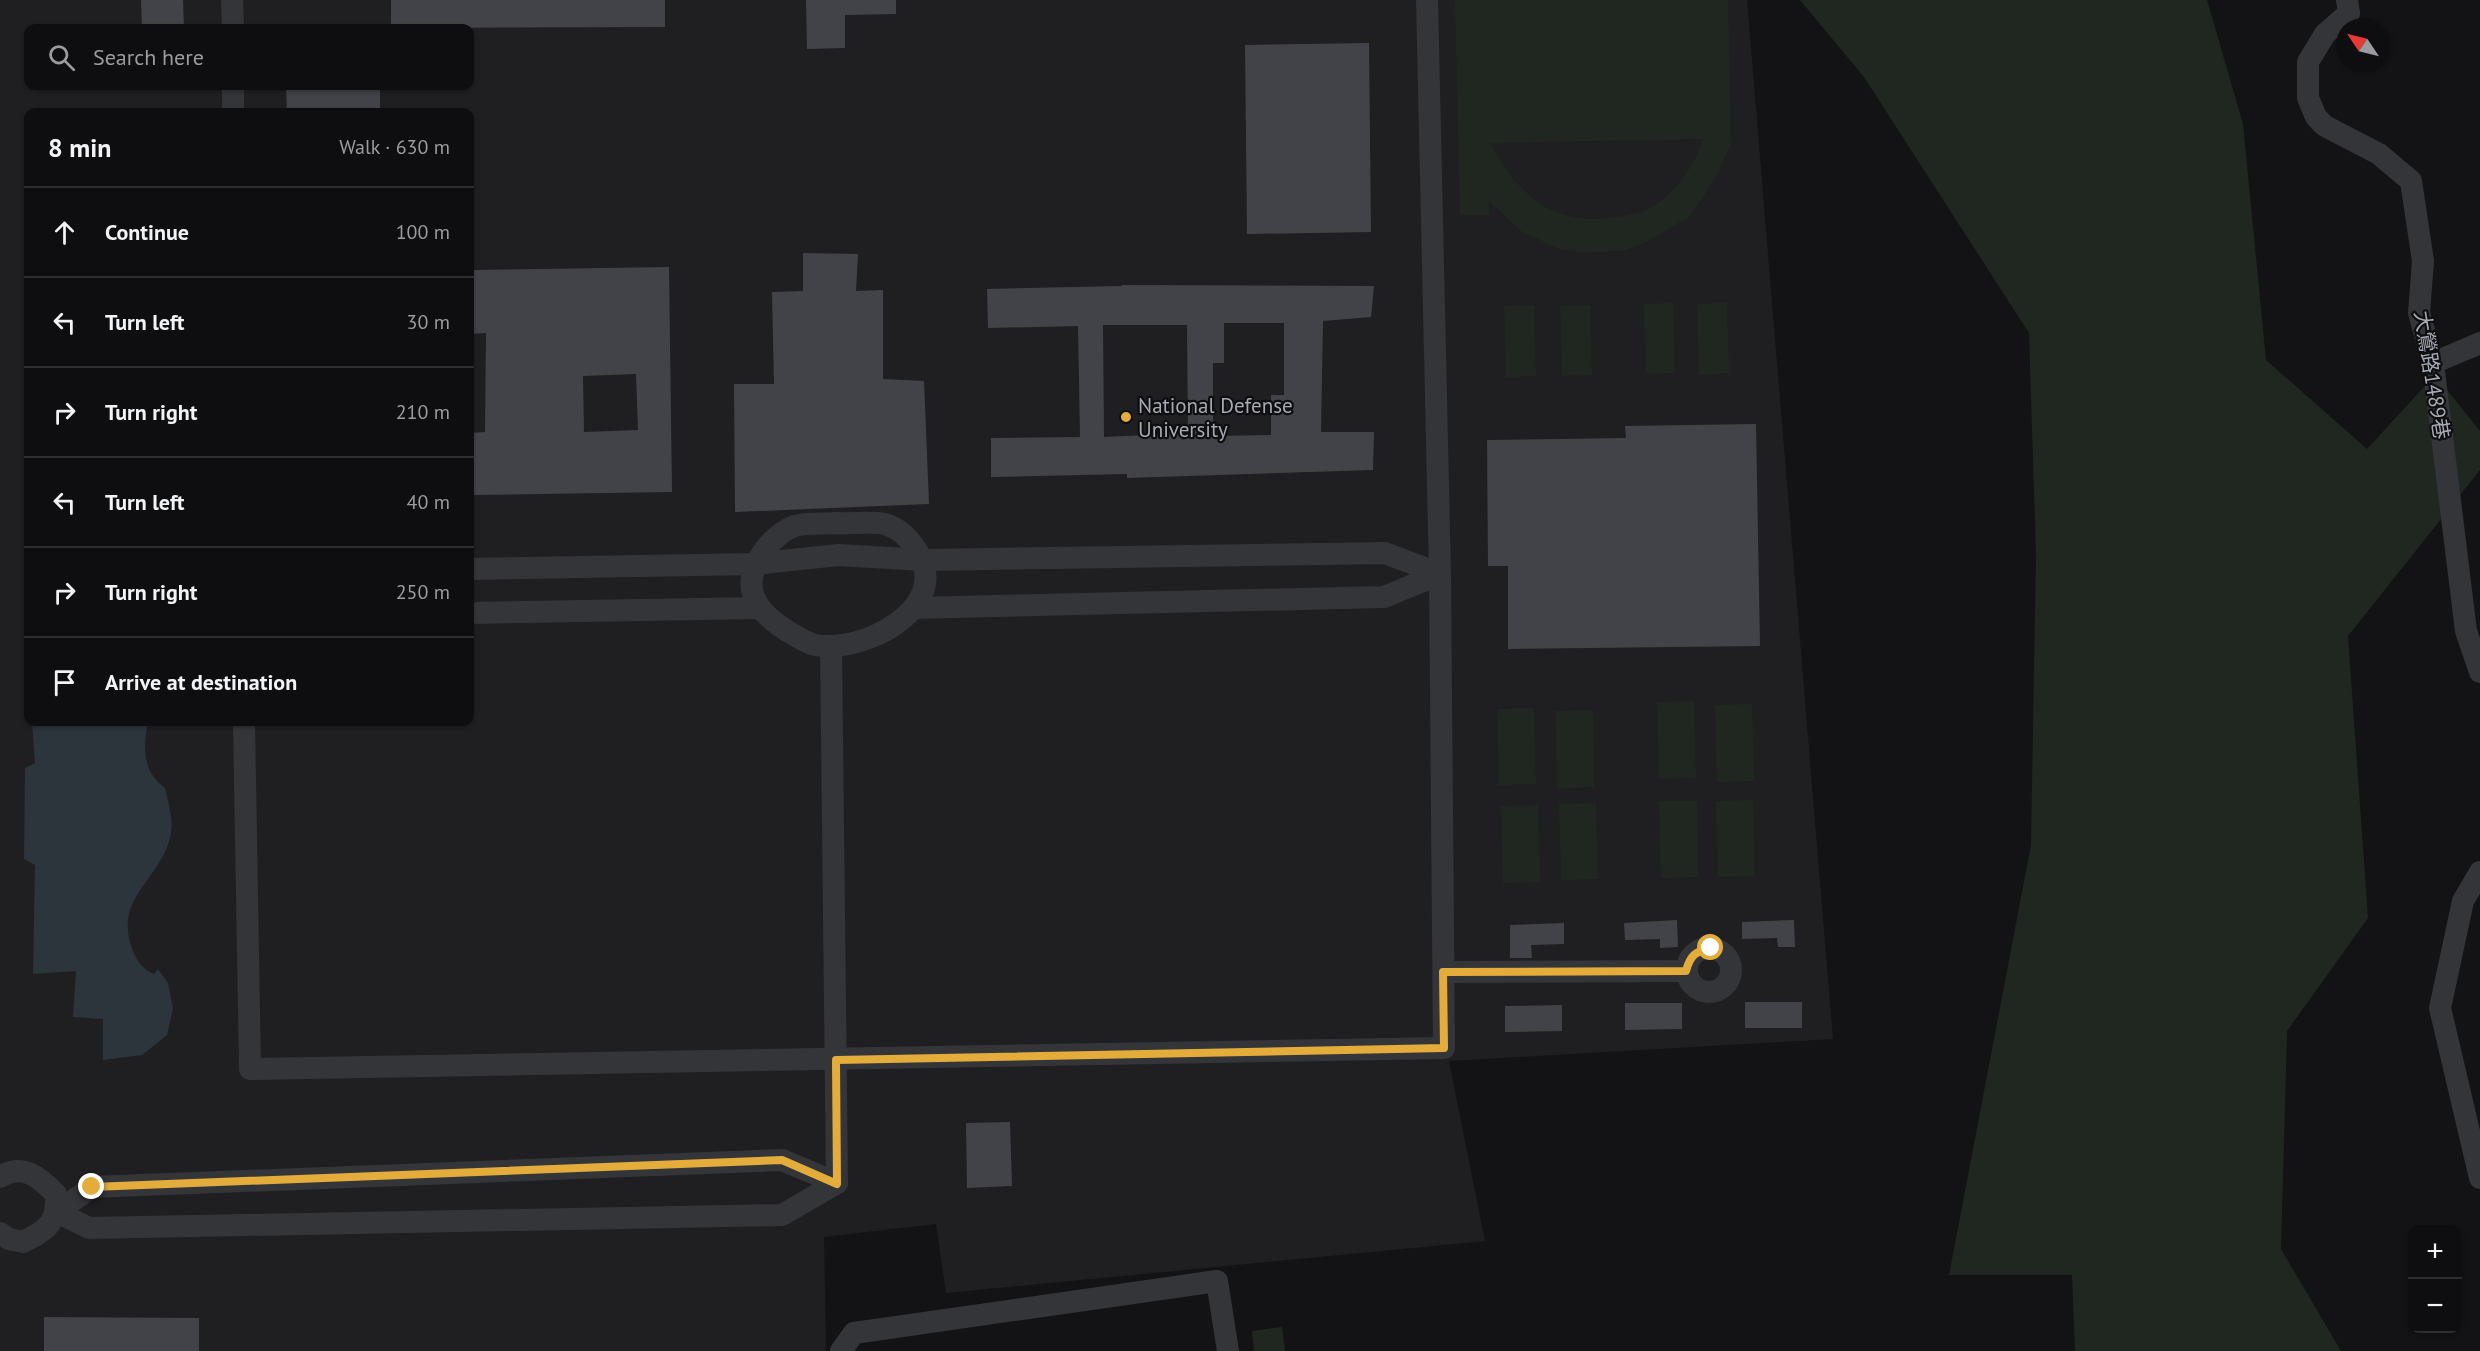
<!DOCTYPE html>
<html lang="en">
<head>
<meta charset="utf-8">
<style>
  :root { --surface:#0e0e10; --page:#1c1c1e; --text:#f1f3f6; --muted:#9b9c9f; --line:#2e2e30 }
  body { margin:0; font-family:"PT Sans","Noto Sans TC",sans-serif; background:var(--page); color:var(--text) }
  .controls { position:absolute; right:18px; bottom:18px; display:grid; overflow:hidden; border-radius:12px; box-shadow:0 2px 4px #0004 }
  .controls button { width:54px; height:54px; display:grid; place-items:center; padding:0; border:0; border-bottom:2px solid var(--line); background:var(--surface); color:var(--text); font:30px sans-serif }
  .compass { position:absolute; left:2336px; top:18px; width:54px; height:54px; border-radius:50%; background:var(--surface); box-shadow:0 2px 4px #0004; rotate:305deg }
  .stop { position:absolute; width:18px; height:18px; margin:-14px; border:4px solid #e4ad3b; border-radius:50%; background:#fff }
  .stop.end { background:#e4ad3b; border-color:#fff; box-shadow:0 2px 6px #0008 }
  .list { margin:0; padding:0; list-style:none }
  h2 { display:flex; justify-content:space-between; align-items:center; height:78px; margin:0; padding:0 24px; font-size:26px }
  h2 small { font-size:20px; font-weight:400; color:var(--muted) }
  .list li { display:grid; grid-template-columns:39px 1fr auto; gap:18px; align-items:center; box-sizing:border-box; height:90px; padding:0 24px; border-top:2px solid var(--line) }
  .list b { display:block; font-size:22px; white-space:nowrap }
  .list em { font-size:20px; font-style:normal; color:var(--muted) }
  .icon { flex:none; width:33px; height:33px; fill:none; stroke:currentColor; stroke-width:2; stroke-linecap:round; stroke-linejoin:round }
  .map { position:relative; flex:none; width:2480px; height:1351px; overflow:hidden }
  .search { position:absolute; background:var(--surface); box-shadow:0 2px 4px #0004; left:24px; top:24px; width:450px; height:66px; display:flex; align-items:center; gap:15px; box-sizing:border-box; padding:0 21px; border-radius:12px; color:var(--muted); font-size:22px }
  .panel { position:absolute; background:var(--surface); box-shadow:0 2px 4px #0004; left:24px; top:108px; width:450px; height:618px; border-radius:12px }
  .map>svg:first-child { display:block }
  .built { fill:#1f1f22; fill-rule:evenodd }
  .green { fill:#202721; fill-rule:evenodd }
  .water { fill:#2d353c }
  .building { fill:#424348; fill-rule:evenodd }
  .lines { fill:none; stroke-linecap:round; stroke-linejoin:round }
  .minor { stroke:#343539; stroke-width:22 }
  .route { stroke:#e4ad3b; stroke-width:8 }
  .poi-dot { fill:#e4ad3b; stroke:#0e0e10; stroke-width:2 }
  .labels { text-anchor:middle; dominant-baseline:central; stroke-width:4.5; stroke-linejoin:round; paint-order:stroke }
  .street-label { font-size:21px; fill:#a6aab4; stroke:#0e0e10 }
  .poi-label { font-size:21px; fill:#a6aab4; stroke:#0e0e10; text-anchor:start }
</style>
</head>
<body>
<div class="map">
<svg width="2480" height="1351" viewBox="0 0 2480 1351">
  <rect width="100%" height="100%" fill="#131315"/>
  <path class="built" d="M0,0H1747L1833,1039L1449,1061L1485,1241L946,1293L936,1224L824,1237L826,1351H0ZM28,28H470V86H28ZM28,112H470V722H28Z"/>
  <g class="green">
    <path d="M1455,0H1728L1731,143L1718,173L1704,196L1687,218L1643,244L1621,251L1582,252L1559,249L1521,231L1489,201V215H1460ZM1703,139C1695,166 1675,193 1651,208C1646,211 1639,212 1633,214C1600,222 1565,222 1536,201C1515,185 1503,165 1490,143Z"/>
    <path d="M1800,0H2207L2243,124L2266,360L2367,449L2435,375L2480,431V470L2348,636L2368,918L2287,1031L2281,1249L2341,1351H2075L2072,1275H1949L2031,845L2036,554L2029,333L1864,77Z"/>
    <path d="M1673,303L1675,373L1646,374L1644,304Z"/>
    <path d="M1727,303L1729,373L1699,375L1697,304Z"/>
    <path d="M1534,305L1536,376L1506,377L1504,306Z"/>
    <path d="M1590,305L1592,375L1562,376L1560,306Z"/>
    <path d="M1694,701L1696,778L1659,779L1657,702Z"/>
    <path d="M1752,704L1754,781L1717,782L1715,705Z"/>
    <path d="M1534,708L1536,784L1499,785L1497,709Z"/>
    <path d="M1593,710L1594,787L1557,788L1556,711Z"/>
    <path d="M1753,800L1755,876L1718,877L1716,801Z"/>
    <path d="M1659,801H1697L1698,877L1661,878Z"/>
    <path d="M1596,803L1598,879L1561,880L1559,804Z"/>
    <path d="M1538,805L1540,882L1503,883L1501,806Z"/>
    <path d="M1282,1327L1285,1351H1254L1252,1331Z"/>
  </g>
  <path class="water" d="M32,722H148C143,748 142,771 165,788C169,805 174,821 170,838C159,881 112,899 133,951C137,961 143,970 154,974L158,969L168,983L173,1009L167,1035L142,1055L103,1060V1019L73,1017L76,971L33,974L35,865L24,859L25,768L35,763Z"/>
  <g class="building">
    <path d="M141,0H183L184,28H142Z"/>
    <path d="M391,0H665V27L391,28Z"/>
    <path d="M806,0H896V14L845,15V48L807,49Z"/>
    <path d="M1369,43L1371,232L1247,234L1245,45Z"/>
    <path d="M286,86H380V112H287Z"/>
    <path d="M803,253L858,254L856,291L883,290V379L924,381L929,504L735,512L734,384H774L772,292L803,291Z"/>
    <path d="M669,267L672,492L470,495V433L485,432L486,333L470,334V270ZM636,374L638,430L584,432L583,376Z"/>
    <path d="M1122,285L1374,286L1371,317L1323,321L1321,432H1374L1373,470L1127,478V474L991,477V438L1080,437L1078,326L988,328L987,289L1122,286ZM1224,323H1284V395H1271V435L1213,436V363H1224ZM1103,325H1187L1188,433L1104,437Z"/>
    <path d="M1756,424L1760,646L1508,649V566H1488L1487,440L1626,438L1625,426Z"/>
    <path d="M1677,920L1678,947L1660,948V939L1625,940L1624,923Z"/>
    <path d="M1794,920L1795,947H1778L1777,938L1742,939V922Z"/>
    <path d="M1564,923V944L1531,945L1532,958H1510V925Z"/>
    <rect x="1745" y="1002" width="57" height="26"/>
    <path d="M1625,1003H1682V1029L1625,1030Z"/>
    <path d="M1562,1005V1031L1505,1032V1006Z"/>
    <path d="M1010,1122L1012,1186L967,1188L966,1123Z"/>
    <path d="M44,1317L199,1318V1351H44Z"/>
  </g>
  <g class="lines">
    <g class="minor">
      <path d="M232,0L233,28"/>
      <path d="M2347,0L2349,13L2325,34L2308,62V98L2316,117L2325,126L2379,154L2411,181L2423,261L2419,313L2433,363L2466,631L2480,672"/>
      <path d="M233,86V112"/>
      <path d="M2433,363L2480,343"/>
      <path d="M835,523C850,524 870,521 885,524C899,528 908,537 916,549C952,602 877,646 830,646C811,647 805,641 789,632C753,610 738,585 766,548C773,539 787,527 799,525C810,523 823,524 835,523Z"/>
      <path d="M470,569L754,564L838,555L924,560L1385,553L1440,574L1384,597L914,608"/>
      <path d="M470,613L759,608"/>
      <path d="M831,646L837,1183"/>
      <path d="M244,722L250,1069L1444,1048L1440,574L1427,0"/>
      <path d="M2480,872L2463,901L2440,1008L2480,1178"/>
      <circle cx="1709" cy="970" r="22"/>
      <path d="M1444,972L1686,971"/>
      <path d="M782,1160L837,1183L782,1215L89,1228L57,1212L92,1187Z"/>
      <path d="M0,1177C23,1162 40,1178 56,1194C58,1223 47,1230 23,1242L9,1239L0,1233"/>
      <path d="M841,1351L854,1333L1217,1281L1228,1351"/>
    </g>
  </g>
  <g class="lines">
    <path class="route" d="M92,1187L782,1160L837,1184L836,1060L1444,1048L1443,972L1686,971C1690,956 1695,951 1711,948"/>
  </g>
  <circle class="poi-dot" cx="1126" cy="417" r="6"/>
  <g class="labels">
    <g class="street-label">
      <text transform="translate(2432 375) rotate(81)">大鶯路1489巷</text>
    </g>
    <g class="poi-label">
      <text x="1138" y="405">National Defense<tspan x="1138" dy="24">University</tspan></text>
    </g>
  </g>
</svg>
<div class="controls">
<button>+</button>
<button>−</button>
</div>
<svg class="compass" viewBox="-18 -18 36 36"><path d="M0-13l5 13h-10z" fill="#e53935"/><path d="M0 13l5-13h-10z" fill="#9b9c9f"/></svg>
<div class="stop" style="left:1711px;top:948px"></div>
<div class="stop end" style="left:92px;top:1187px"></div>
<div class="search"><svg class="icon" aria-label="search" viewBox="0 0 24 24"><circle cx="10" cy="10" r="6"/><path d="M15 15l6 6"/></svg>Search here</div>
<section class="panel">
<h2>8 min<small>Walk · 630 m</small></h2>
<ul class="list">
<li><svg class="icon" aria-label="ahead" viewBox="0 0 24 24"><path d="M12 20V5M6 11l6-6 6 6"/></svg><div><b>Continue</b></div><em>100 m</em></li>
<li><svg class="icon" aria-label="left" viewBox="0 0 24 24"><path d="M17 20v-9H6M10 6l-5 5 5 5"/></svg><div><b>Turn left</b></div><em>30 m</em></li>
<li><svg class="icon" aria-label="right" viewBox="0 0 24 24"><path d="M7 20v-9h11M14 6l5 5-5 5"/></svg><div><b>Turn right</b></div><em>210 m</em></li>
<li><svg class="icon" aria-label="left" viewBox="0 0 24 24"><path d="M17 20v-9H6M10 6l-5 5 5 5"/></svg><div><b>Turn left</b></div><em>40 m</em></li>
<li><svg class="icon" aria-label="right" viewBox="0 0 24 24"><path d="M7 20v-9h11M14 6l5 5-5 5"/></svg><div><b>Turn right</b></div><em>250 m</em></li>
<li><svg class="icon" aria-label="arrive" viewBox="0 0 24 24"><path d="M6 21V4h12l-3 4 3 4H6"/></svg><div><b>Arrive at destination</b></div></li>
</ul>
</section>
</div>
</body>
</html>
